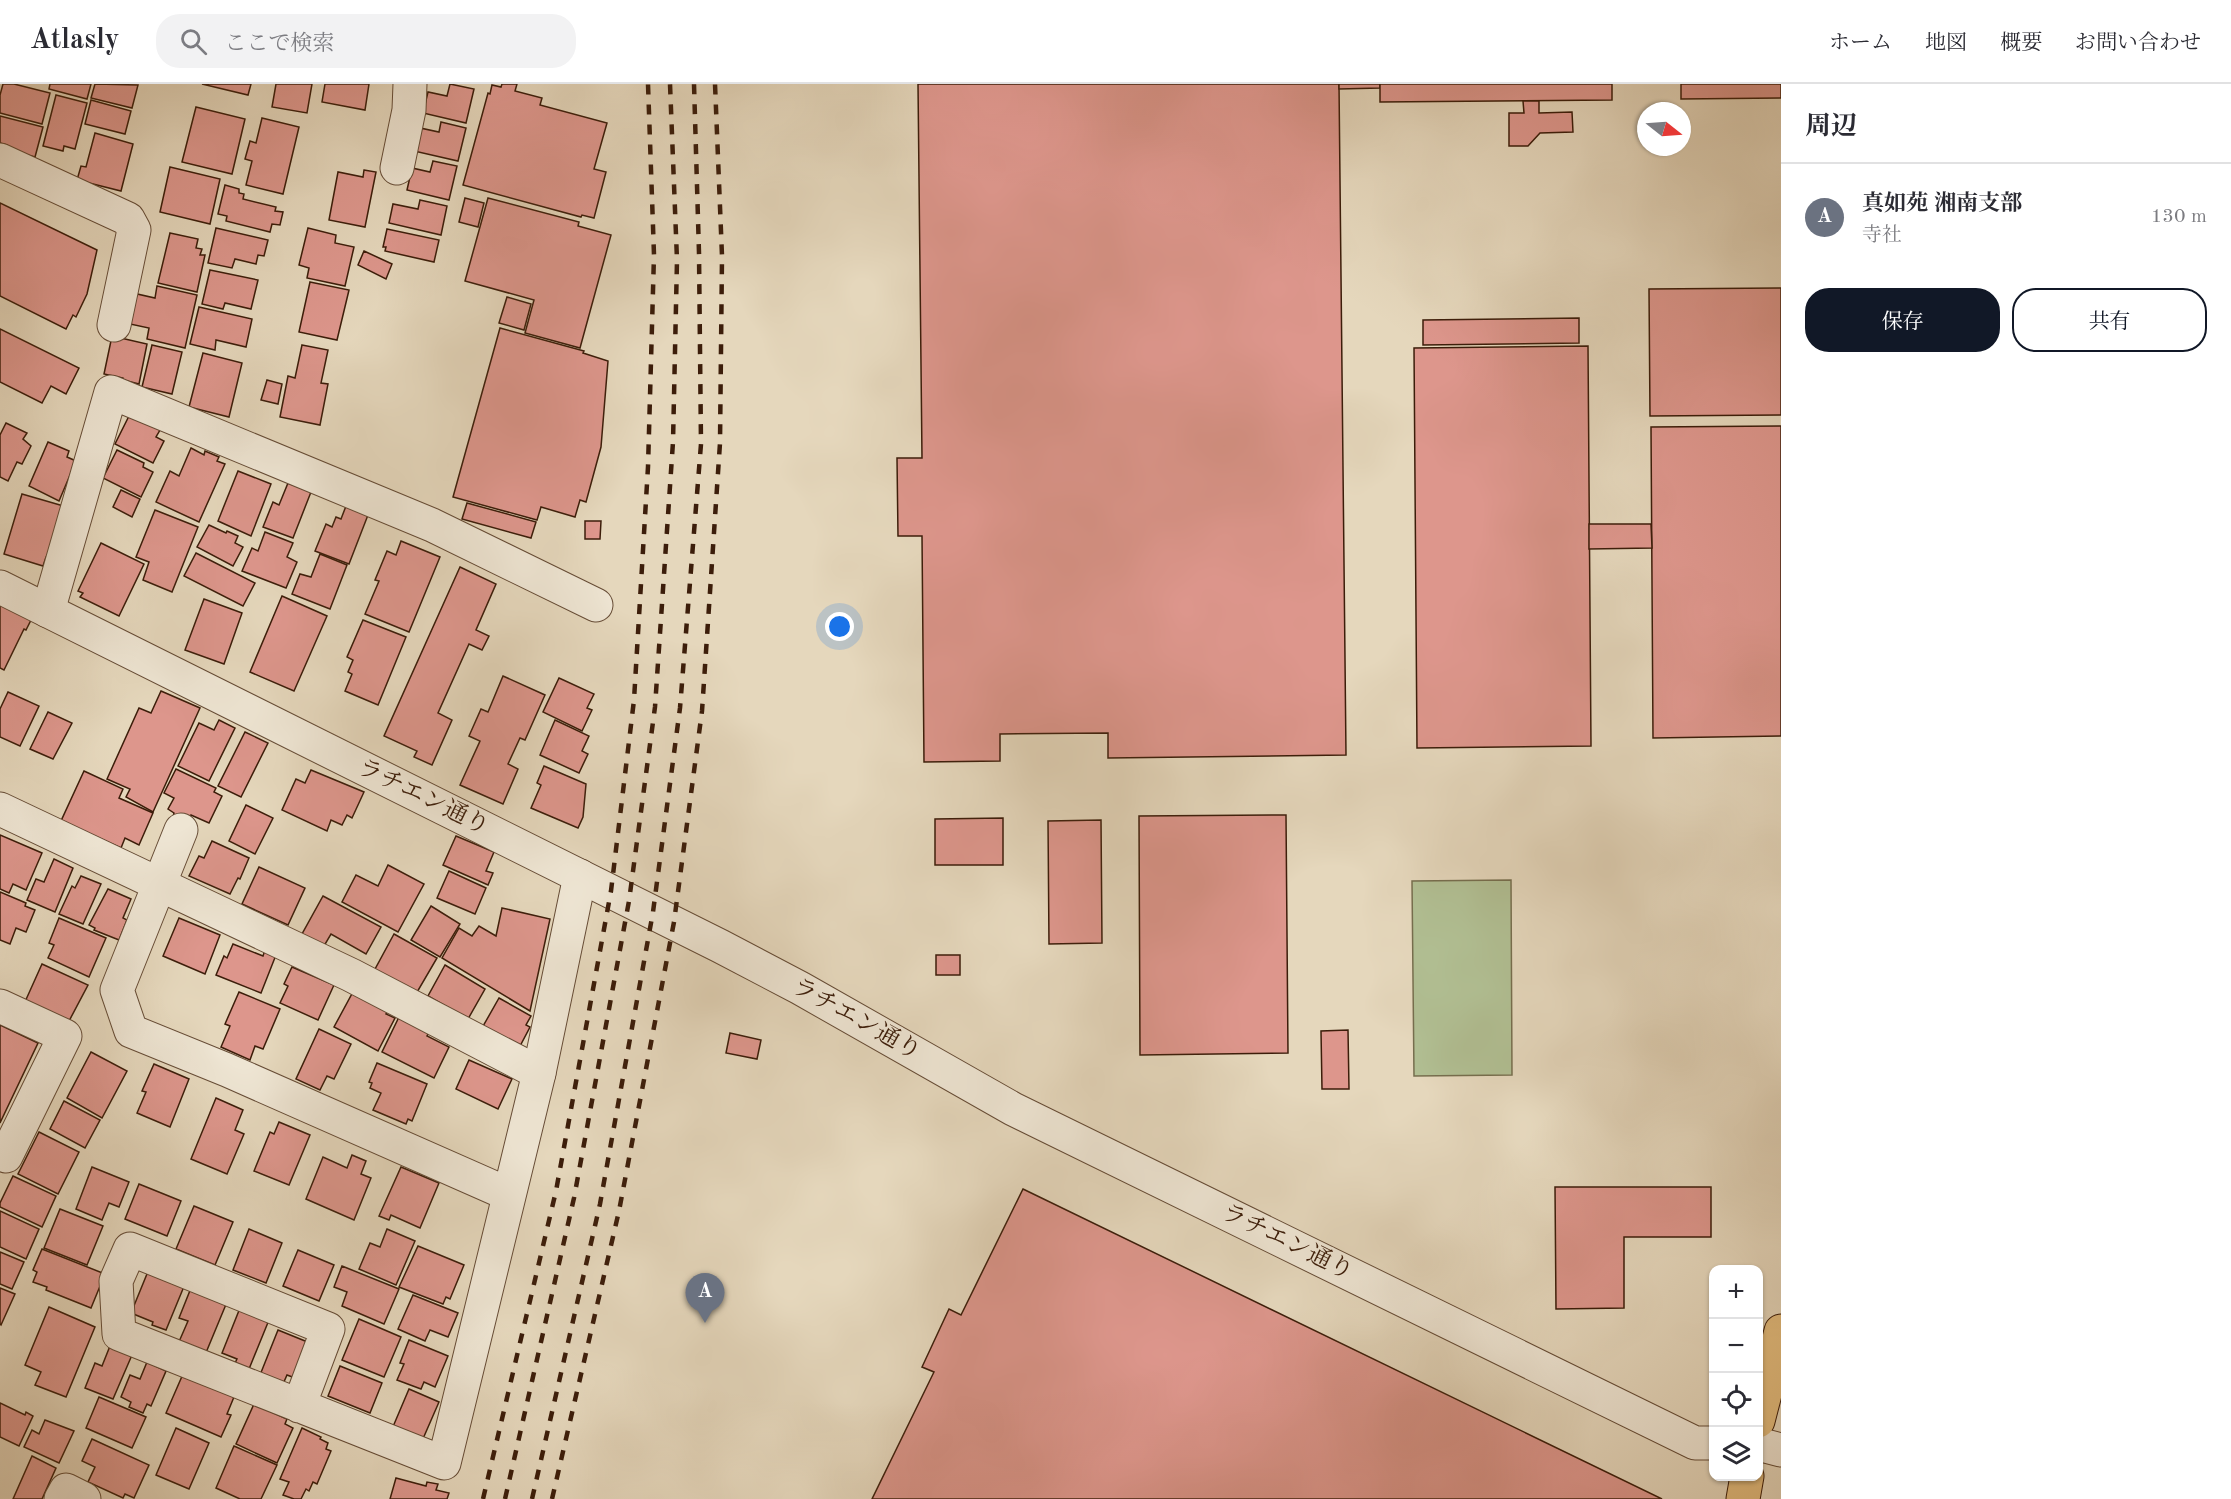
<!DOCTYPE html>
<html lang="ja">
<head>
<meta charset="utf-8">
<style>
  :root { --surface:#fff; --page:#f2f2f3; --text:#2b2b33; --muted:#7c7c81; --line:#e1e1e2; --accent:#111827 }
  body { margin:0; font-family:"Old Standard TT","Noto Serif JP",serif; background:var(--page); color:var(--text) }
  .controls { position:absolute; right:18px; bottom:18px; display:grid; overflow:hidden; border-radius:12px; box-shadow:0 2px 4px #0004 }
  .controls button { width:54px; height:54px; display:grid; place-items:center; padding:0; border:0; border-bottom:2px solid var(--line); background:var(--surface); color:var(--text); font:30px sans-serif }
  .compass { position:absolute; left:1637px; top:18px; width:54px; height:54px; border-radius:50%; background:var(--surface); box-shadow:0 2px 4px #0004; rotate:107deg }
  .you { position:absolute; left:840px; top:543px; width:21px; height:21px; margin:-15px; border:4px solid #fff; border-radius:50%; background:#1a73e8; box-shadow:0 0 0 9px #1a73e833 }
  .badge { display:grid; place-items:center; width:39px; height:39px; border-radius:50%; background:var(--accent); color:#fff; font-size:20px; font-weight:700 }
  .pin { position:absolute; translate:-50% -50px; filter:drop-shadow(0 2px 3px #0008) }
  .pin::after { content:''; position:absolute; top:32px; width:21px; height:18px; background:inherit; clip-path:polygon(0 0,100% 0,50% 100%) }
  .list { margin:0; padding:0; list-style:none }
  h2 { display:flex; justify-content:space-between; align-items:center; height:78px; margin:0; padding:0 24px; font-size:26px }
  h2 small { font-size:20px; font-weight:400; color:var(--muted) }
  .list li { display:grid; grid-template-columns:39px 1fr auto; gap:18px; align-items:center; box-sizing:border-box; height:108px; padding:0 24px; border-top:2px solid var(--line) }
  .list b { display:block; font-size:22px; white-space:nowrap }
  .list p { margin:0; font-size:20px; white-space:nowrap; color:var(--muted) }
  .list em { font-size:20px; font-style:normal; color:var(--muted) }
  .actions { display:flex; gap:12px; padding:18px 24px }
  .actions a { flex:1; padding:14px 0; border:2px solid var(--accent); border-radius:24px; text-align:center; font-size:21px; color:var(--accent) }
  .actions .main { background:var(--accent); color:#fff }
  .icon { flex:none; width:33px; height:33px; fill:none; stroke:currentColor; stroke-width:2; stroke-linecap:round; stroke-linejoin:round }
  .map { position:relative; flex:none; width:1781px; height:1415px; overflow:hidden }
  header { display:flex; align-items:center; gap:36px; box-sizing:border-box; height:84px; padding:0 30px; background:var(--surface); border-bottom:2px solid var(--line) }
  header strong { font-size:28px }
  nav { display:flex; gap:33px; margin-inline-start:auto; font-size:21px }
  .search { width:420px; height:54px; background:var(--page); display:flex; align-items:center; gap:15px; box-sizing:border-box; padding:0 21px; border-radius:24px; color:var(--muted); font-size:22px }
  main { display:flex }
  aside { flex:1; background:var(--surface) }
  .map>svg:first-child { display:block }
  .green { fill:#b1bf93; stroke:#766e4e; stroke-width:1.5 }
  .building { fill:#dd968c; stroke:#3c1d0a; stroke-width:1.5 }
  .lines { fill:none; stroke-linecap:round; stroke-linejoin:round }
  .minor-casing { stroke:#664c36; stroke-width:35 }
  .highway-casing { stroke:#3c1d0a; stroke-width:35 }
  .minor { stroke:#eee5d3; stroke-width:33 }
  .highway { stroke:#e2bc7e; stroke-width:33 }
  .rail { stroke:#3c1d0a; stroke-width:4.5; stroke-dasharray:10 10; stroke-linecap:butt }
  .labels { text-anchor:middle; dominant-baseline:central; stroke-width:4.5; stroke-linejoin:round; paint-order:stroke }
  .street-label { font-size:24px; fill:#3c1d0a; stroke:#eee5d3 }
</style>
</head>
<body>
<header>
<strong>Atlasly</strong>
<div class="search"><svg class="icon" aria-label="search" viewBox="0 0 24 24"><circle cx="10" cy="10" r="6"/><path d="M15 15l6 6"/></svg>ここで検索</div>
<nav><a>ホーム</a><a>地図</a><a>概要</a><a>お問い合わせ</a></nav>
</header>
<main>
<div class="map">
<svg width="1781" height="1415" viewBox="0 0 1781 1415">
  <rect width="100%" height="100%" fill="#e5d7bc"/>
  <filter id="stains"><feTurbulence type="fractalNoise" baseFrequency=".00333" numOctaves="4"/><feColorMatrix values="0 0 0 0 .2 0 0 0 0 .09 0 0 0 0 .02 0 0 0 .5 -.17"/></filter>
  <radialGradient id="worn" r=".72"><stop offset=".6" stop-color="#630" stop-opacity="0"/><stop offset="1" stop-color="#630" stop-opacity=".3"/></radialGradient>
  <path class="green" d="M1511,796L1512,991L1414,992L1412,797Z"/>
  <g class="building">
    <path d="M3,0H14L50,9L42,40L0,29V11Z"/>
    <path d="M50,0H91L87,15L49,5Z"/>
    <path d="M95,0L138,1L132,24L91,14Z"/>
    <path d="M202,0H251L248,11Z"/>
    <path d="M276,0H312L307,29L272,23Z"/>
    <path d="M325,0H369L365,26L322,18Z"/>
    <path d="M450,0L474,5L466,39L423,29L428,8L447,12Z"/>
    <path d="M502,0H517L515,7L542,14L540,21L607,39L594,85L606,88L594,134L582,131L581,133L463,101L488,9L490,10L492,1L501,3Z"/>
    <path d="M918,0H1339L1346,671L1108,674V649L1000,650V677L924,678L922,452H898L897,374H922Z"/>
    <path d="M1339,0H1380V4L1339,5Z"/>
    <path d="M1380,0H1612V16L1380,18Z"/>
    <path d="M1681,0H1781V14L1681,15Z"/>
    <path d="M56,11L87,19L75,65L64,62L63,67L43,62Z"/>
    <path d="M91,16L131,27L125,50L85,40Z"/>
    <path d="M1523,17H1539V29L1572,28L1573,48L1540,49L1528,62H1509V29H1524Z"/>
    <path d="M196,23L245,35L232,90L182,78Z"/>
    <path d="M0,32L43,43L35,73L5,65L7,61L0,59Z"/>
    <path d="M262,34L299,43L283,110L246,101L252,77L245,75L250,57L256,59Z"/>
    <path d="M441,38L466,44L458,77L414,67L420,44L439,48Z"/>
    <path d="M95,49L133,60L121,107L77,96L81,82L86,83Z"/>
    <path d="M433,77L457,82L449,116L407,106L412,84L430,88Z"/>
    <path d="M170,83L220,95L210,140L160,128Z"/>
    <path d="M364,86L376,88L365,143L329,136L338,88L363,93Z"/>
    <path d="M225,101L239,105V109L244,110L243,115L276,123L275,127L283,128L280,141L272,140L270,148L226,137L227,132L218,130Z"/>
    <path d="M465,114L484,119L478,143L459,138Z"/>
    <path d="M488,114L579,138L578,142L611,151L580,264L525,249L534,216L465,197Z"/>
    <path d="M420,116L447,122L441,151L389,139L393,120L418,125Z"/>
    <path d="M0,119L97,166L87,210L76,233L73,231L66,245L0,212Z"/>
    <path d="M216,144L268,156L264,172L258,171L256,180L235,175L232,184L208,179Z"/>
    <path d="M308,144L336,151L335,159L354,163L345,202L307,194L309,184L299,181Z"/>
    <path d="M387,145L439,156L434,178L385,167L386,163H383Z"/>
    <path d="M170,149L198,155L196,164L202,165L200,171H205L197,208L158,199Z"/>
    <path d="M364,167L392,180L386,195L358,181Z"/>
    <path d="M210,186L258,196L251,225L225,219L223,225L202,220Z"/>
    <path d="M310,198L349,206L337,256L299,248Z"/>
    <path d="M157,202L197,211L185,264L147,255L149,244L130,240L137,210L155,214Z"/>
    <path d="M1781,204V331L1650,332L1649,205Z"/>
    <path d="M507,213L531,220L524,246L499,239Z"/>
    <path d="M199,223L252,235L246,263L216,256L215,266L190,260Z"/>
    <path d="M1579,234V259L1423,261V236Z"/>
    <path d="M500,244L584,267L583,269L608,277L601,363L586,418L580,416L575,433L541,423L537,436L453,413Z"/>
    <path d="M0,245L79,284L66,310L51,302L42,319L0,298Z"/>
    <path d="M112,252L147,260L139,300L123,296V294L104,290Z"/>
    <path d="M152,261L182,268L172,310L142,303Z"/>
    <path d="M302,261L328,266L321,299L328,300L320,341L280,333L288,292L295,294Z"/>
    <path d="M1588,262L1591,662L1417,664L1414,264Z"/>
    <path d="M203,269L242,279L229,333L189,323Z"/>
    <path d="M267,296L282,300L278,320L261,316Z"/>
    <path d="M130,330L160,346L156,353L164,357L153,379L115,360Z"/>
    <path d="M6,339L27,349L23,355L31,362L22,380L17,378L8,397L0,393V351Z"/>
    <path d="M1781,342V652L1653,654L1651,343Z"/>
    <path d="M48,358L69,367L67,373L76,377L59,417L29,402Z"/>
    <path d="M191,364L204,371L205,367L219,373L217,377L225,380L199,438L156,418L170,387L179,392Z"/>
    <path d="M117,366L144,379L143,383L153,388L141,413L103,394Z"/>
    <path d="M238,387L271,400L251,452L218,437Z"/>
    <path d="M288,399L311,408L293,454L263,443L273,418L279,421Z"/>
    <path d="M121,406L140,415L132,433L113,423Z"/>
    <path d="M22,410L67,423L51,474L46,473L43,482L4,470Z"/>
    <path d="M467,419L536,438L531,454L462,435Z"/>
    <path d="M346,422L368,431L349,480L315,467L326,440L332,443L336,433L341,435Z"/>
    <path d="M155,426L198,443L172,508L143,496L149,478L136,473Z"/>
    <path d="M585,437H601L600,455H585Z"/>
    <path d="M1589,440H1651L1652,464L1589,465Z"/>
    <path d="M209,441L226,449L227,447L238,452L235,459L243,463L233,482L197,463Z"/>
    <path d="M265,448L293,459L287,473L297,478L286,504L242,487L252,464L258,467Z"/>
    <path d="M401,457L440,473L409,548L365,530L379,497L375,496L387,467L396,471Z"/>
    <path d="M101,459L144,480L119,532L80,513L83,509L78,507Z"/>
    <path d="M196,469L255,499L243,522L184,492Z"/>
    <path d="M320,470L347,481L330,525L292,510L300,490L311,493Z"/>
    <path d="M460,483L496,500L476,546L489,552L482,566L469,560L438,629L452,636L432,681L414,673L417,667L384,652Z"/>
    <path d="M282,512L327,532L294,607L250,588Z"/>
    <path d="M204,515L242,529L224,580L185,566Z"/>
    <path d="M0,521L31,536L26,546L24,545L4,586L0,584Z"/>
    <path d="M363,536L406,553L378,621L345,607L352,590L348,588L353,576L347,573Z"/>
    <path d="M503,592L545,611L525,656L520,654L508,680L518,685L503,720L460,701L480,657L469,652L481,625L488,628Z"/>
    <path d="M559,594L594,610L587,624L592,626L582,647L543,628Z"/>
    <path d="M161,607L200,624L153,728L126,713L130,705L107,695L139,624L151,629Z"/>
    <path d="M8,608L39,622L20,662L0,653V625Z"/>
    <path d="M48,628L72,639L53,675L30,665Z"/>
    <path d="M219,636L235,644L209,697L178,682L199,639L214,646Z"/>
    <path d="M555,636L589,652L582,667L588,670L579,689L540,671Z"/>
    <path d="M245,648L268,659L241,713L218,702Z"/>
    <path d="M544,682L586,700L583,733L578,744L531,724L541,701L537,699Z"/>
    <path d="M176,685L216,704L214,708L222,712L209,739L191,731L187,739L173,733L174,729L168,725L174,714L164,709Z"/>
    <path d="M311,686L364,708L352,734L347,731L342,741L331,736L327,747L282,726L296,695L305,699Z"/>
    <path d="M84,687L123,705L119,714L153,729L139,761L125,754L121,764L61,737Z"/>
    <path d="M246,721L273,734L255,770L229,757Z"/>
    <path d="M1286,731L1288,969L1140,971L1139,732Z"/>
    <path d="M1003,734V781H935V735Z"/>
    <path d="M1101,736L1102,859L1049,860L1048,737Z"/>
    <path d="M0,751L42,769L26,806L13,800L9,809L0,805Z"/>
    <path d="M456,752L494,768L486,787L493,789L488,801L443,781Z"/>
    <path d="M212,757L249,774L240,795L238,794L230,810L189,792L199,772L204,774Z"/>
    <path d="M54,775L73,784L55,828L27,816L36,795L44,798Z"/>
    <path d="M388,781L424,800L398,848L342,818L356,791L378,802Z"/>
    <path d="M259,783L305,804L288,841L242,820Z"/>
    <path d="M449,787L486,804L475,830L437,814Z"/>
    <path d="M81,792L101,800L83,840L59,830L72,802L75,804Z"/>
    <path d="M108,805L131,815L123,834L127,836L119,856L94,846L95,844L89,841Z"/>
    <path d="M0,808L26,819L25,822L35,826L26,848L16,844L10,860L0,856Z"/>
    <path d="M323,812L381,843L366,870L331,850L324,862L302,850Z"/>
    <path d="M431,822L460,840L440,873L411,856Z"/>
    <path d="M502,824L550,835L530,927L442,874L459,844L472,852L479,842L496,852Z"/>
    <path d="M59,834L106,854L89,893L48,874L54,861L49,859Z"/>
    <path d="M179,834L220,851L205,890L163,872Z"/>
    <path d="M394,850L437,874L416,910L374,887Z"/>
    <path d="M233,860L263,872L265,866L276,871L261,909L216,891L224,872L227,874Z"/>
    <rect x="936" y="871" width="24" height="20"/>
    <path d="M42,880L88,901L68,939L24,920Z"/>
    <path d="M445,881L485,905L468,935L428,912Z"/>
    <path d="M292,883L334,901L318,936L280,919L288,902L284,900Z"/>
    <path d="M354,906L389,925L386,930L395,934L378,967L334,943Z"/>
    <path d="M239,908L280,925L263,965L255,962L250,976L221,963L230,942L225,940Z"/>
    <path d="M499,914L531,932L526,941L530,943L519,964L482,944Z"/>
    <path d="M399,933L429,948L427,952L449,963L434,994L382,968Z"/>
    <path d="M0,941L38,959L0,1039Z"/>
    <path d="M319,945L351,960L334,995L327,992L320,1006L296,995Z"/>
    <path d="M1348,946L1349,1005H1322L1321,947Z"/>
    <path d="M730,949L761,956L757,975L726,969Z"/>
    <path d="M91,968L127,987L102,1034L67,1014Z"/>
    <path d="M469,976L512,995L498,1025L456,1005Z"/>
    <path d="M377,979L427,1000L412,1037L408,1035L406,1040L373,1026L381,1009L370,1004L372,999L369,998Z"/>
    <path d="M154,980L189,995L170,1043L137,1029L146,1008L142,1007Z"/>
    <path d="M216,1014L243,1026L235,1046L244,1050L227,1090L191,1075Z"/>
    <path d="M64,1017L100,1036L85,1064L50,1045Z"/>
    <path d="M279,1038L310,1051L289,1101L254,1087L270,1048L274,1050Z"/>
    <path d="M39,1048L79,1068L58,1110L18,1090Z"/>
    <path d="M352,1071L366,1077L361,1090L371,1094L354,1136L306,1115L323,1073L347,1084Z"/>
    <path d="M92,1083L129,1098L119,1123L109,1119L102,1136L76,1125Z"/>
    <path d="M401,1083L439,1099L420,1144L391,1131L389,1136L379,1132Z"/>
    <path d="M13,1092L56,1112L42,1143L0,1123V1119Z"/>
    <path d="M139,1100L181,1117L167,1152L125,1135Z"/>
    <path d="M1555,1103H1711V1153H1624V1224L1556,1225Z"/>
    <path d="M1023,1105L1662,1415H872L934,1288L922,1283L949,1225L961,1231Z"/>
    <path d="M194,1122L233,1138L215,1181L176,1165Z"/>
    <path d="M60,1125L103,1142L87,1181L44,1164Z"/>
    <path d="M0,1127L39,1145L26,1175L0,1163Z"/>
    <path d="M249,1145L282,1159L266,1199L233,1186Z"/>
    <path d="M387,1145L415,1157L396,1201L359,1185L370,1159L380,1163Z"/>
    <path d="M418,1162L464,1181L450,1215L446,1213L443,1220L399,1203Z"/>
    <path d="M42,1165L105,1190L91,1224L46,1206L47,1203L33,1198L37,1188L33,1186Z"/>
    <path d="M298,1166L334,1181L319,1217L283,1202Z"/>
    <path d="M0,1168L24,1178L12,1205L0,1200Z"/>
    <path d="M342,1182L399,1205L384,1240L342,1222L347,1208L334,1203Z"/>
    <path d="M149,1185L185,1200L166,1246L152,1241L153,1238L131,1229Z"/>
    <path d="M0,1204L15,1210L1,1241L0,1240Z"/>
    <path d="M191,1204L227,1218L205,1271L178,1260L188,1237L179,1234Z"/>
    <path d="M413,1211L458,1229L448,1253L430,1246L425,1257L398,1245Z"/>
    <path d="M49,1223L95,1243L66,1313L35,1301L41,1288L25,1281Z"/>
    <path d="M240,1224L269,1236L249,1285L235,1279L237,1275L222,1269Z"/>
    <path d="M359,1235L401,1253L384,1293L342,1276Z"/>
    <path d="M278,1246L310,1259L295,1294L287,1291L283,1300L260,1291Z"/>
    <path d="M409,1256L448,1272L435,1303L424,1298L421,1305L397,1296L404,1280L400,1279Z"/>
    <path d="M110,1262L132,1271L113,1315L85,1304L95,1279L102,1282Z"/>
    <path d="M147,1278L166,1287L151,1322L147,1320L143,1329L129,1323L131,1318L121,1313L130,1291L140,1295Z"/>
    <path d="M340,1282L382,1299L370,1329L328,1312Z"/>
    <path d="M183,1290L234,1313L227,1330L231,1331L221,1353L166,1329Z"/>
    <path d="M409,1305L439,1318L422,1357L392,1345Z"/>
    <path d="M99,1313L146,1333L132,1364L86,1344Z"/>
    <path d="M0,1319L25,1331L26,1328L33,1332L19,1362L0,1353Z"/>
    <path d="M254,1320L287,1335L285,1340L293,1344L277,1379L236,1360Z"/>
    <path d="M45,1336L74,1347L59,1379L24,1363L32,1346L39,1350Z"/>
    <path d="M176,1344L209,1359L189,1405L156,1391Z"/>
    <path d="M302,1344L321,1353L320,1355L328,1359L326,1365L331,1367L317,1400L313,1398L309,1407L306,1405L301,1415H294L283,1411L289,1398L280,1395Z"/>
    <path d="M92,1355L149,1381L134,1414L125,1410L123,1414L88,1398L95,1383L82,1377Z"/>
    <path d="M234,1362L277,1381L261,1415H240L216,1404Z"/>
    <path d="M32,1372L56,1384L42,1415H13Z"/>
    <path d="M396,1394L426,1402L427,1398L438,1400L436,1406L449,1409L447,1415H390Z"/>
  </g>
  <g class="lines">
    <defs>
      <g id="minor">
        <path d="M0,76L128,135L134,146L114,241"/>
        <path d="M397,84L409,26L410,0"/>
        <path d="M0,503L720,862L800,904L1013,1025L1695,1359H1714"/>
        <path d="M48,527L111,308L432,441L596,521"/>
        <path d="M0,725L351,891L539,989"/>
        <path d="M181,746L117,906L131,947L227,986L508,1110"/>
        <path d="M0,922L65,952L6,1072L0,1069"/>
        <path d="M299,1322L328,1245L130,1165L116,1197L119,1250L444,1379L539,989L580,792"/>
        <path d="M1758,1360L1781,1366"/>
        <path d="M61,1415L66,1406L84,1415"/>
      </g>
      <g id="highway">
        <path d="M1758,1337L1781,1247"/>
        <path d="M1743,1415L1747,1392"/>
      </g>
    </defs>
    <use href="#minor" class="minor-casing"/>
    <use href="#highway" class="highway-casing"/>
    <use href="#minor" class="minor"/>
    <use href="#highway" class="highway"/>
    <g class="rail">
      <path d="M483,1415L556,1107L611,807L634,616L648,383L654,171L648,0"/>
      <path d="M505,1415L574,1114L629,817L655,623L673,358L677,176L670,0"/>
      <path d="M532,1415L600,1120L653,828L680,624L701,360L699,169L694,0"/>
      <path d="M552,1415L619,1127L674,838L702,627L720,359L722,172L715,0"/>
    </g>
  </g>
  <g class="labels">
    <g class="street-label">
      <text transform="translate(423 714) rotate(26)">ラチエン通り</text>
      <text transform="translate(856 936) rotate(29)">ラチエン通り</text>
      <text transform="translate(1287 1159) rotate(26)">ラチエン通り</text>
    </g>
  </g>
  <rect width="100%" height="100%" filter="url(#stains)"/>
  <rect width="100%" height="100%" fill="url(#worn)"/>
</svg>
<div class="controls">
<button>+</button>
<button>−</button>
<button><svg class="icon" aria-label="locate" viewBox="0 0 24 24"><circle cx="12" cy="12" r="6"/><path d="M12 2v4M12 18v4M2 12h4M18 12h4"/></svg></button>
<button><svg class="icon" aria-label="layers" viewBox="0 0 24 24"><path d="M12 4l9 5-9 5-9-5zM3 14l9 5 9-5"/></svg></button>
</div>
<svg class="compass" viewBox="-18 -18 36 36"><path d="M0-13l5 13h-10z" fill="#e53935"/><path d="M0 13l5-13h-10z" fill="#7c7c81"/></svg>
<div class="you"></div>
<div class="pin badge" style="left:705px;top:1239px;background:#6b7280">A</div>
</div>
<aside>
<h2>周辺<small></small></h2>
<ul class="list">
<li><span class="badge" style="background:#6b7280">A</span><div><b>真如苑 湘南支部</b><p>寺社</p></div><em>130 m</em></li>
</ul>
<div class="actions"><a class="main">保存</a><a>共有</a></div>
</aside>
</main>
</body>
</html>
